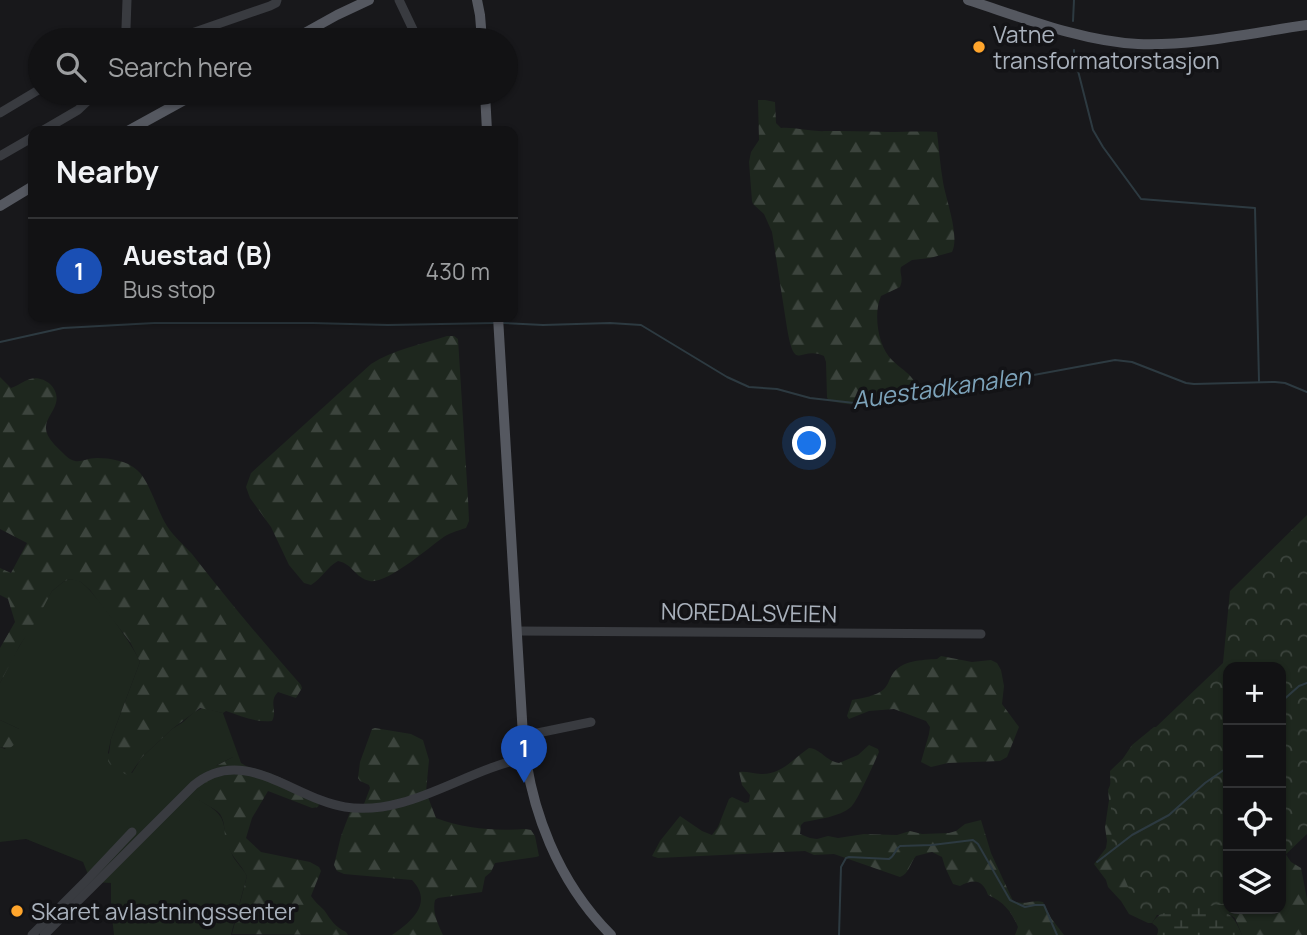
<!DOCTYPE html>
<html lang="en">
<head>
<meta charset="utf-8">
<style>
  :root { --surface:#121214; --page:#1b1b1d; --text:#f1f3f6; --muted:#9c9ea0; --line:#313234; --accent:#ea580c }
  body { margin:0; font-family:Manrope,sans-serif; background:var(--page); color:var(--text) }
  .controls { position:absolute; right:21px; bottom:21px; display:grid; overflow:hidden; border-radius:14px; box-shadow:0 2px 5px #0004 }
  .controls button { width:63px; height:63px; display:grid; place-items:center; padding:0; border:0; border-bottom:2px solid var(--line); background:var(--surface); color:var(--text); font:35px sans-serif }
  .you { position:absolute; left:810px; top:444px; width:24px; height:24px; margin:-18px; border:5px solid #fff; border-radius:50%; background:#1a73e8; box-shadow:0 0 0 10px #1a73e833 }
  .badge { display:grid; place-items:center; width:46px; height:46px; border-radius:50%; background:var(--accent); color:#fff; font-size:23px; font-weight:700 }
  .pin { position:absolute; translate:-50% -58px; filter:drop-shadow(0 2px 4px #0008) }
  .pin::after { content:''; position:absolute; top:37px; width:24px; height:21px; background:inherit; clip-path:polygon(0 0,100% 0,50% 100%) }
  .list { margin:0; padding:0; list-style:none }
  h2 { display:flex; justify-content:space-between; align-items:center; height:91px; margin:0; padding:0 28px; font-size:30px }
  h2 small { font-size:23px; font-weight:400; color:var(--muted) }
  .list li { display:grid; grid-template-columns:46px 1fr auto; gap:21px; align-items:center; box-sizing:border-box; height:105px; padding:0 28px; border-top:2px solid var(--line) }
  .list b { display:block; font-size:26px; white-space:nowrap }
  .list p { margin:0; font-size:23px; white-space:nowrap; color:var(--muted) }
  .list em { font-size:23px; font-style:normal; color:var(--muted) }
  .icon { flex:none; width:38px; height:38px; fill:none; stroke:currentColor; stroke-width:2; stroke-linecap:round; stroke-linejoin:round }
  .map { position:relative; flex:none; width:1307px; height:935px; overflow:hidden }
  .search { position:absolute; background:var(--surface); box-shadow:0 2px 5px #0004; left:28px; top:28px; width:490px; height:77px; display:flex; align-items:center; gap:18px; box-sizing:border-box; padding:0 24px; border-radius:38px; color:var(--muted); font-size:26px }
  .panel { position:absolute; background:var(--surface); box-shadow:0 2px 5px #0004; left:28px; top:126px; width:490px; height:196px; border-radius:14px }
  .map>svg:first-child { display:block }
  .green { fill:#1e271e }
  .forest { fill:url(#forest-firs) }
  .wetland { fill:url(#wetland-marsh) }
  .park { fill:url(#park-crowns) }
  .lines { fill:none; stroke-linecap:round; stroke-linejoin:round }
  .stream { stroke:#2d3a41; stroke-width:2 }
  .minor { stroke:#393b40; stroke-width:9 }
  .major { stroke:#555860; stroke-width:10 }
  .poi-dot { fill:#ffa52c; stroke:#131316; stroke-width:2.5 }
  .labels { text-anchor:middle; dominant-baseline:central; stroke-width:7; stroke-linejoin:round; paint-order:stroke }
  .poi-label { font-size:23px; fill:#a9b1bc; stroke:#131316; text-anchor:start }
  .street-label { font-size:23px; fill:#a9b1bc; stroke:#131316 }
  .water-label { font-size:24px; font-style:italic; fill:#7da3ba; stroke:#131316 }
</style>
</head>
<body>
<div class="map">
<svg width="1307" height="935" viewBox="0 0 1307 935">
  <defs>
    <pattern id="forest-firs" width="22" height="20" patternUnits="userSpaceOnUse" patternTransform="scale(1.75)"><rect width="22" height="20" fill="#1e271e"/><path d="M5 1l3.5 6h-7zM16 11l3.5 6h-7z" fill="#3c443d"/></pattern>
    <pattern id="wetland-marsh" width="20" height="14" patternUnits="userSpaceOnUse" patternTransform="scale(1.75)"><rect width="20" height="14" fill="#1e271e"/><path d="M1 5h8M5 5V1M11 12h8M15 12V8" fill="none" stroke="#3c443d"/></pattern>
    <pattern id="park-crowns" width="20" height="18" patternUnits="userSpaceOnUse" patternTransform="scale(1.75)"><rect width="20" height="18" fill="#1e271e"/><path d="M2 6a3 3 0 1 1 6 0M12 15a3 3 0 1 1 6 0" fill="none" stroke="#3c443d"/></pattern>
  </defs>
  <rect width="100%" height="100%" fill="#18181b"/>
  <path class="green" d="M70,579C75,580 77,580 81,582C94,591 135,647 140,662L111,739L108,753L132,773L142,757L172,729L183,722L194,712L203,708L223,713L239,757H233L217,765L199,800C234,819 218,824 232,854C235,862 243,868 247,876L231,935H114L111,908V883L91,882L83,862L26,839L0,842V747L5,749L19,729L0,720V683L13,657L52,591L63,582Z"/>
  <g class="forest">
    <path d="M758,100H765L775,102L776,123L781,128C796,127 811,132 826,131C846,131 866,131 887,132C903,132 920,131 937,132C939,148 940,165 943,182C946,200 960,236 952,252L930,258L912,260L901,267C899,274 904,277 900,287L881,296C873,314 878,347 892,360C903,371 912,373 918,389L916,395C884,402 861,410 828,400L827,397L826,362L824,356C800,345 795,375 787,328L772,232L764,214L753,204L752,201L749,162L751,152L759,140Z"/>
    <path d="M447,336H454L458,339L468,499L469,521L466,528C457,531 448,533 441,539C427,549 387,584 370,581C355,578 353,564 338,561C327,567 322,578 311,585L304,583L289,565L271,527L250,498L246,487L251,473L371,364C393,350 422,344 447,336Z"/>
    <path d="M0,377L11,388C18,386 23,381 30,379C44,375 60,388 56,403C54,411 46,419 46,427C45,437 57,447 63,453C77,468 82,458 97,458C110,458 128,461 137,470C150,481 157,511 167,526C174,537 184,545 192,554C227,599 263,642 301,685L302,688L296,698L278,692C268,702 278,710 272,721C256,723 241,716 226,711L223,713L200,708L172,729L142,757L129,776L112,767L108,761L111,739L140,662L130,642L90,590L81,582L70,579L63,582L52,591L36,621L20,645L0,683V648L15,622L8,599L0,595V568L11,573L27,543L0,529Z"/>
    <path d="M941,656L972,662L991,660L997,663L1001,670L1004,686L1002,704L1019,727L1007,757L1000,761L948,763L931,767L921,762L929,734L930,727L926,721L894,709L869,711L849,719L847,716L852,700C863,698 876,696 884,689C888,685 889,680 892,675C901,660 922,660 937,659Z"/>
    <path d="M0,720L19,729L22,732L17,742L9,749L0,747Z"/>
    <path d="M1154,727H1157L1228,837V909H1281V847L1291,862L1301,868L1307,899V935H1242L1235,918L1229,914L1157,915L1152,923H1148L1129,914L1121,901L1108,887L1106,880L1094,864L1106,848L1107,841L1105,827L1109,800L1108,790L1118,766L1132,745Z"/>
    <path d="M375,728L411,734L423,740L429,760L426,792L436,818C465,829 495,831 525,829L531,830L535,836L539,856L536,857L495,863L491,872L485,877L482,892L438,898L435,900C432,912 438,924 443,935H392C411,922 434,903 412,880L344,874L337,871L334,865L341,836L352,807L364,804L370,788L369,785L360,781L358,778L360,762L372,729Z"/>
    <path d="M869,745L878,749L879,752C875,761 857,802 851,807C839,817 819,819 804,822L801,825L800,834L810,838L817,839L828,836L838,838L864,834L897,835L910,831L922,834L949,833L956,831L965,824L981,820L991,853L1013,901C1024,906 1033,899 1043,902L1051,918L1064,935H1015L1018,927C1012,912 1003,901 988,895C983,880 974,878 960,886L953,884L945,867L942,857L932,852L916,856C910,863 909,874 900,877L834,854L814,855L805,851L658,858L652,856L660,841L680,816L702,831L712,835L718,827L729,799L732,797L745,803L749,802L750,795L742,785L739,772C747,771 753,774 761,774C781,775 794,758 809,748C821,749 826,761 839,763L858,755Z"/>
    <path d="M233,757H239L241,763L246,766L270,773L290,782L320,801L318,807L312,808L268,791L252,818L246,838L261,852L310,862L319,867L321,871L311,896C315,902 319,905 324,910C331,920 335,927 346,932L348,935L232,934L247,876C240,862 227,853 225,836C224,828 225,822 220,814C214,807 203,804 196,798L202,785L214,767Z"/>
  </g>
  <path class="wetland" d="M1205,904C1228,913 1232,911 1242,935H1157C1160,928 1157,927 1152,923C1163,906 1186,907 1205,904Z"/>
  <path class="park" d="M1307,515V834L1281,859V667H1228V903L1141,917L1112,849L1110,771L1223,663L1230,591Z"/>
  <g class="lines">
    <g class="stream">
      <path d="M1073,21L1074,0"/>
      <path d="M1074,50V55L1093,130L1103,147L1141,199L1255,208L1259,381"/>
      <path d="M503,323L543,325L610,323L641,325L727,377L749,387L777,389L810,398L863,404L1007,380L1115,360L1132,362L1186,383L1194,384L1275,382L1285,383L1307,392"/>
      <path d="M0,342L63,328L154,323H313L388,325L494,323"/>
      <path d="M1281,702L1299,686L1307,683"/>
      <path d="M1097,862L1132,835L1169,815L1205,783L1228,767"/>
      <path d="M839,935L841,867L846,858L849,857L889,859C895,856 895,849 900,846L932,845L973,840L978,844L1010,900L1025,907L1035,905H1044L1057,935"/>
    </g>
    <g class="minor">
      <path d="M399,0L418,40"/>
      <path d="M192,33L270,6L276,3L277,0"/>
      <path d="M85,40C96,29 109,35 124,39"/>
      <path d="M123,40L126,28L127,0"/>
      <path d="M466,93L485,96"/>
      <path d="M0,113L40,89"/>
      <path d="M42,131L78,110L96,93"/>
      <path d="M0,156L33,137"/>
      <path d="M517,631L981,634"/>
      <path d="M523,736L591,722"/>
      <path d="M32,935L84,883L132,832"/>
      <path d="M44,935L194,785C244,744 294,799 345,807C409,817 465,769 526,758"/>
    </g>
    <g class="major">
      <path d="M477,0L480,15L482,40"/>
      <path d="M968,0C1021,17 1081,41 1138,44C1194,46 1251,33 1307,25"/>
      <path d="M292,40L337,15L369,0"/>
      <path d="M485,93L487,131"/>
      <path d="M128,131L197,93"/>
      <path d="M0,206L33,186"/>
      <path d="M498,317L523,736C530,810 558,882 611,935"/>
    </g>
  </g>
  <g class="poi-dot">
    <circle cx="979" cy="47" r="7"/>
    <circle cx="17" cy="911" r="7"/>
  </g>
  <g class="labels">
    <g class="poi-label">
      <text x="993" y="34">Vatne<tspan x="993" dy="26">transformatorstasjon</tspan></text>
      <text x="31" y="911">Skaret avlastningssenter</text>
    </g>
    <g class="street-label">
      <text transform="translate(749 612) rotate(1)">NOREDALSVEIEN</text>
    </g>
    <g class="water-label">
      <text transform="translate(941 387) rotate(-8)">Auestadkanalen</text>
    </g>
  </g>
</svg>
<div class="controls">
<button>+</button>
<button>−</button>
<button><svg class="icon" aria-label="locate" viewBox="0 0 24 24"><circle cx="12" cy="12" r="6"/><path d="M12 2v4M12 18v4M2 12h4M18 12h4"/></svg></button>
<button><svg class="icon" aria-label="layers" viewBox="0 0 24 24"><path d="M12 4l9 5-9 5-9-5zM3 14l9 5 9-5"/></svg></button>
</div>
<div class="you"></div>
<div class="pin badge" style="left:524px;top:783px;background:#1a4fb4">1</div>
<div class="search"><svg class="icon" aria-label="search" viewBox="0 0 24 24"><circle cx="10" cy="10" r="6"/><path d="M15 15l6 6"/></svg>Search here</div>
<section class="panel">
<h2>Nearby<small></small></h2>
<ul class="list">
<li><span class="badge" style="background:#1a4fb4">1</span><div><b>Auestad (B)</b><p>Bus stop</p></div><em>430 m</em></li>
</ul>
</section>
</div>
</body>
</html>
